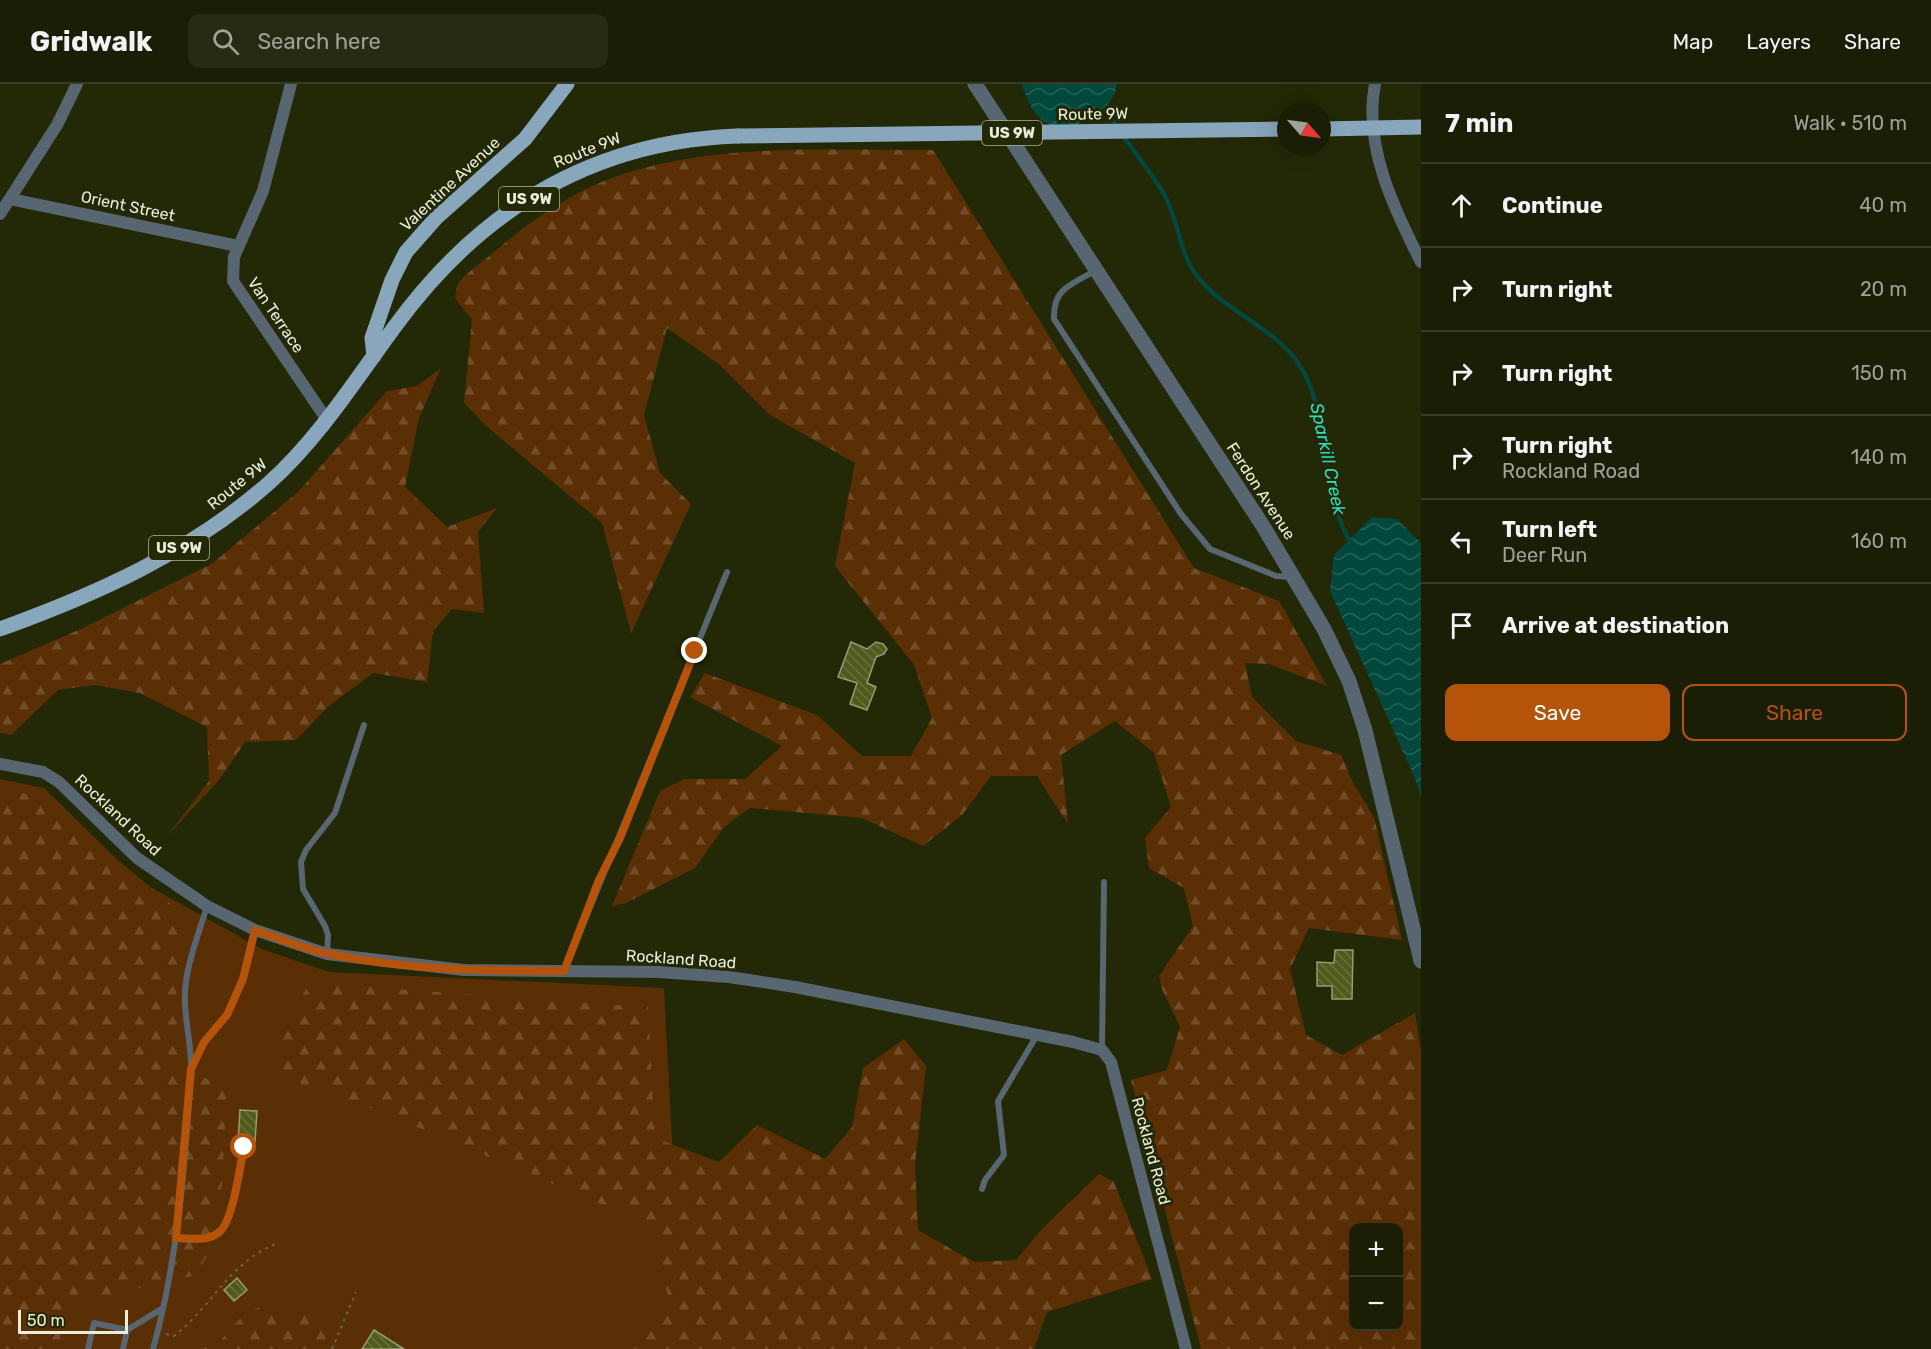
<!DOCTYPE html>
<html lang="en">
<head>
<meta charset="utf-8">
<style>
  :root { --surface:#1a1e04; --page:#272b13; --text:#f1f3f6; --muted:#9fa29a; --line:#383c26; --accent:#b45309 }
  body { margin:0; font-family:Rubik,sans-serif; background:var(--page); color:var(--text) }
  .controls { position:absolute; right:18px; bottom:18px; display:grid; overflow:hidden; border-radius:12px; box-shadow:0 6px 24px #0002 }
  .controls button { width:54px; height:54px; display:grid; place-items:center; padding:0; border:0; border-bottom:2px solid var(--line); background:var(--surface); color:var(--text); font:30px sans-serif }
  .compass { position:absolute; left:1277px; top:18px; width:54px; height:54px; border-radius:50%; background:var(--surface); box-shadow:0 6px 24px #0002; rotate:118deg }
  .scale { position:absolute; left:18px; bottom:15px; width:110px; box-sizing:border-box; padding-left:6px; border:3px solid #e9eeda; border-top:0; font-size:16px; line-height:21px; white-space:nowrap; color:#e9eeda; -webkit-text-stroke:4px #232806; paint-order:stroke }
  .stop { position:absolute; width:18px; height:18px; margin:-14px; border:4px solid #b45309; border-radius:50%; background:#fff }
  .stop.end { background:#b45309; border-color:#fff; box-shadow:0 2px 6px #0008 }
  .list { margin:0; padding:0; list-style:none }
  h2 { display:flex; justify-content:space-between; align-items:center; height:78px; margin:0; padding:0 24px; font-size:26px }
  h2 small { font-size:20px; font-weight:400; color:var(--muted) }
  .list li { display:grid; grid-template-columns:39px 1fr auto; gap:18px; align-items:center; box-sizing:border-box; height:84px; padding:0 24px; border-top:2px solid var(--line) }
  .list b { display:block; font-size:22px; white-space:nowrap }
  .list p { margin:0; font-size:20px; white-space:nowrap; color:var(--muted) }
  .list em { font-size:20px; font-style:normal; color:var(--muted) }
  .actions { display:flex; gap:12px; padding:18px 24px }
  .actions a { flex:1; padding:14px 0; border:2px solid var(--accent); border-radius:12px; text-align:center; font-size:21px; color:var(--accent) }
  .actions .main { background:var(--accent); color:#fff }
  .icon { flex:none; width:33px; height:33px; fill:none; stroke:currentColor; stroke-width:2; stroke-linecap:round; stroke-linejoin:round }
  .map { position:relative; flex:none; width:1421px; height:1265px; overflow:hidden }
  header { display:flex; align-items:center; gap:36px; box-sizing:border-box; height:84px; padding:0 30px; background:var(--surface); border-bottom:2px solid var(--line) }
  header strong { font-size:28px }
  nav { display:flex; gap:33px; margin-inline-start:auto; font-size:21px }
  .search { width:420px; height:54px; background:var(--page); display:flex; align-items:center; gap:15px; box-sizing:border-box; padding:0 21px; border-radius:12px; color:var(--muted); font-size:22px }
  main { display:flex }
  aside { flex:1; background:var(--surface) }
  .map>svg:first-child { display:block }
  .green { fill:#5a2f05 }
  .forest { fill:url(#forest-firs); fill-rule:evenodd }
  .water { fill:url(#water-waves) }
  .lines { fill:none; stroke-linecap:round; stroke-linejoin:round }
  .stream { stroke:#03483d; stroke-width:4.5 }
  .building { fill:url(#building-back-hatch); stroke:#949c76; stroke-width:1.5 }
  .path { stroke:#626749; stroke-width:2; stroke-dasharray:3 4.5; stroke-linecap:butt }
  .service { stroke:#576670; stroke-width:6 }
  .minor { stroke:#576670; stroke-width:12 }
  .tertiary { stroke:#576670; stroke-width:15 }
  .primary { stroke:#88a6bc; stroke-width:15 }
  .primary-bridge { stroke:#88a6bc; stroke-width:15 }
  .route { stroke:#b45309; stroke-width:8 }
  .labels { text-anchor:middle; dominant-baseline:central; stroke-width:6; stroke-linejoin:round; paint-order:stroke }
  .shield { fill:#232806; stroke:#aeb39a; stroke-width:1.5 }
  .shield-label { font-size:15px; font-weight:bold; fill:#e9eeda }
  .street-label { font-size:16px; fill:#e9eeda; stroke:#232806 }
  .water-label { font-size:18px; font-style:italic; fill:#32dcbf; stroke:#232806 }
</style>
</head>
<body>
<header>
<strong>Gridwalk</strong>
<div class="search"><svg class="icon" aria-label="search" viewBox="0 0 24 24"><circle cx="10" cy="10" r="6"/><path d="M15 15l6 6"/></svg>Search here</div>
<nav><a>Map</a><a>Layers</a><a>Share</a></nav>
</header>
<main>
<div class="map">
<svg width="1421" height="1265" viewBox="0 0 1421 1265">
  <defs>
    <pattern id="forest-firs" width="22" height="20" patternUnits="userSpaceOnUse" patternTransform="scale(1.5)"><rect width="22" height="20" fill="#5a2f05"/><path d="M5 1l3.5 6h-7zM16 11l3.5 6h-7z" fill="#724d29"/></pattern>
    <pattern id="water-waves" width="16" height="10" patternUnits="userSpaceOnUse" patternTransform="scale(1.5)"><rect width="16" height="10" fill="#03483d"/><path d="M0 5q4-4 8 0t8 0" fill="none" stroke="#286358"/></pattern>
    <pattern id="building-back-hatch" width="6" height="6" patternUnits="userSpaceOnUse" patternTransform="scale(1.5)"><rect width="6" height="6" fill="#505a1c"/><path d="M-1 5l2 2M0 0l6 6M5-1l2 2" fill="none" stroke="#69723c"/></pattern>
  </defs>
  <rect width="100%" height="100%" fill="#232806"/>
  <path class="green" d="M0,695L44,704L138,796L262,865L329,888L664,904L683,1265H0Z"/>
  <g class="forest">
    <path d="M933,66L1194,484L1279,517L1327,602L1269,580L1245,579L1252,613L1296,657L1341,671L1354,701L1374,733L1402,856L1309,844L1290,885L1306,951L1342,971L1415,929L1421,966V1265H1201L1131,996L1167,986L1180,943L1162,905L1159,892L1193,842L1184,804L1149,784L1145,754L1171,723L1154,669L1115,637L1061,671L1068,740L1037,692H991L962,731L923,762L862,734L750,724L724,743L695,784L626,819L612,822L660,707L685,695H745L782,662L690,613L705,589L817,631L862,672H911L932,634L914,581L835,482L855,379L770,331L720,281L667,244L644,331L660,389L691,420L631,549L602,439L485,341L464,319L472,236L455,214C456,210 456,204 458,200C465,189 489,173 499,164C534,134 576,106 620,91C719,58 830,67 933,66ZM1354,1144H1398V1242H1354Z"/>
    <path d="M441,284L419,334L405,403L447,443L497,424L478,448L484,529L452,525L433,547L427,598L373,589L329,622L296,656L245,658L220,695L167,752L209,697L207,643L140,609L95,601L58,606L11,651L0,649V580L83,544L213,479L299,407L387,307L417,302Z"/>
    <path d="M0,704L42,713L179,827L176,935L182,988L227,1000L222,1100L213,1161L196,1191L65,1221L59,1265H0Z"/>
    <path d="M310,899L648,923L655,1054L719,1078L757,1041L825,1075L852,1043L863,984L904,955L926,982L915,1080L918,1146L974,1178L1016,1176L1042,1145L1099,1090L1114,1098L1152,1195L1047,1228L1034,1265H633L650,1250L668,1214L655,1150L620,1128L374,1025L291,996L275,978L287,936Z"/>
    <path d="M264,1222L314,1233L340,1247L324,1265H201L220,1257L246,1228Z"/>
  </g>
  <g class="water">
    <path d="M1021,0H1117C1115,27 1071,53 1047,39C1032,31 1028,15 1021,0Z"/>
    <path d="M1372,433L1397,435L1421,459V713L1414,692L1330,507L1334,471Z"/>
  </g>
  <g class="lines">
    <g class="stream">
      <path d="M1103,22L1119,45"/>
      <path d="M1123,52C1138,73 1156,94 1167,116C1179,141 1180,170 1197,192C1228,232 1284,245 1306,293C1331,345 1320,408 1351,459"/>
    </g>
  </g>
  <g class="building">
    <path d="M851,558L867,565L876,558L883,560L887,565L884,570L876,573L867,599L876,603L867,626L850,620L857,599L838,593Z"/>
    <path d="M1335,866H1353L1352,915H1332V902H1317V878L1334,879Z"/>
    <path d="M240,1026L257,1027L255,1058L238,1057Z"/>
    <path d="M237,1194L247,1206L234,1217L224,1206Z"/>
    <path d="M374,1246L404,1265H362Z"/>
  </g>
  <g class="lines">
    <g class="path">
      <path d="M166,1250L174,1252C212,1223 229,1178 276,1160"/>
      <path d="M332,1265L356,1208"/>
    </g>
    <g class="service">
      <path d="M1096,186C1072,201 1053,203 1054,235L1181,430L1210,465L1276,492L1292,493"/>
      <path d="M327,870L328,851L325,842L303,805L301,778L306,766L335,729L364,641"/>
      <path d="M564,887L727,488"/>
      <path d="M1102,966L1104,798"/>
      <path d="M193,982L204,958L227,931L243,895L255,846"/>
      <path d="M982,1105L985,1096L1004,1071L998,1017L1037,951"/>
      <path d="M176,1154C190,1154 206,1158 218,1149C233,1140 240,1081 244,1063"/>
      <path d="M127,1246L163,1224"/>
      <path d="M88,1265L94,1239L127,1246L123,1265"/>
      <path d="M153,1265C178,1176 185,1081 191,988C192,965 186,943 185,920C183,887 198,853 207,822"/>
    </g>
    <g class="minor">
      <path d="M291,0L263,107L234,173L233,197L327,336"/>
      <path d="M1375,0C1363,61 1394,125 1421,178"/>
      <path d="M10,115L238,162"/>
      <path d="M0,130L57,41L77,0"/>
      <path d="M0,680L43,688L59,698L137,774L207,822L255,846L327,870L464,886L659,888L729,893L795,903L1073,958L1102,966L1111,978L1186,1265"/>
    </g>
    <path class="tertiary" d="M975,0L1263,442L1324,545L1349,597L1365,646L1421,877"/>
    <g class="primary">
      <path d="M374,272L372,254L392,196L406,168L436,134L525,55L567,0"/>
      <path d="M0,545C97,510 191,468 269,399C320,353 356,295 396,241C481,125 593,57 738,52"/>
    </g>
    <g class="primary-bridge">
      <path d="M1322,45L1421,43"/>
      <path d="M738,52L1286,45"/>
    </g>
  </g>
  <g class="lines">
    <path class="route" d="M244,1063C240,1081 233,1140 218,1149C206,1158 190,1154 176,1154L191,985L204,958L227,931L243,895L255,846C280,855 304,865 330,870C406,886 486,887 564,887L599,796L620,754L695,567"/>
  </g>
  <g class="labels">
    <g class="shield">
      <rect x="982" y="37" width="60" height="24" rx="4.5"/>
      <rect x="499" y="103" width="60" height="24" rx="4.5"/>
      <rect x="149" y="452" width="60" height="24" rx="4.5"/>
    </g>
    <g class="shield-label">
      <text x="1012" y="49">US 9W</text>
      <text x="529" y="115">US 9W</text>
      <text x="179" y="464">US 9W</text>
    </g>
    <g class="street-label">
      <text transform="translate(1093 30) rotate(-1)">Route 9W</text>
      <text transform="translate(587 66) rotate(-22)">Route 9W</text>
      <text transform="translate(450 100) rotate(-43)">Valentine Avenue</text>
      <text transform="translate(128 122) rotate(12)">Orient Street</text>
      <text transform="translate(276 231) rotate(56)">Van Terrace</text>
      <text transform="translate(237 400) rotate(-39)">Route 9W</text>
      <text transform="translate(1261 407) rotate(57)">Ferdon Avenue</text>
      <text transform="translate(118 731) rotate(43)">Rockland Road</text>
      <text transform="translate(681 875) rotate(4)">Rockland Road</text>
      <text transform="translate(1151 1067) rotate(75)">Rockland Road</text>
    </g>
    <g class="water-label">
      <text transform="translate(1328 375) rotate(78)">Sparkill Creek</text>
    </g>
  </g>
</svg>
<div class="controls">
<button>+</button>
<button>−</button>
</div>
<svg class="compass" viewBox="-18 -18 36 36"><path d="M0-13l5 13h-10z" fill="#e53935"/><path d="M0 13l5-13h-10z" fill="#9fa29a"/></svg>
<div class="scale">50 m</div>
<div class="stop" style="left:244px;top:1063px"></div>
<div class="stop end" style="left:695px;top:567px"></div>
</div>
<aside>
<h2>7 min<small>Walk · 510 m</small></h2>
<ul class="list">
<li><svg class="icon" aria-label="ahead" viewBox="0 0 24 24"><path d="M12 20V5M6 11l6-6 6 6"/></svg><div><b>Continue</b></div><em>40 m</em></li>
<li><svg class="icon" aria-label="right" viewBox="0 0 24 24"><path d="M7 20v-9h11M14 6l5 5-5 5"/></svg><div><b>Turn right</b></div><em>20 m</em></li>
<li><svg class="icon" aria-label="right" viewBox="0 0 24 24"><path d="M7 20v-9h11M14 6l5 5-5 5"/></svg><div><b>Turn right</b></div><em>150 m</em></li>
<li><svg class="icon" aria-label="right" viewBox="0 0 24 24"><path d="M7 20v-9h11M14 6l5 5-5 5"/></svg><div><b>Turn right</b><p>Rockland Road</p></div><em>140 m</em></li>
<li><svg class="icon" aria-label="left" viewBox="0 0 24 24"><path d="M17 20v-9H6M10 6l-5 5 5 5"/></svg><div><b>Turn left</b><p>Deer Run</p></div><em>160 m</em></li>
<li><svg class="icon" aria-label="arrive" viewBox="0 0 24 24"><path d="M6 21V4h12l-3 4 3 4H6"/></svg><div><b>Arrive at destination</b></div></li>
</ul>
<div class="actions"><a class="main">Save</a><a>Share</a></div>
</aside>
</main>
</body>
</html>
